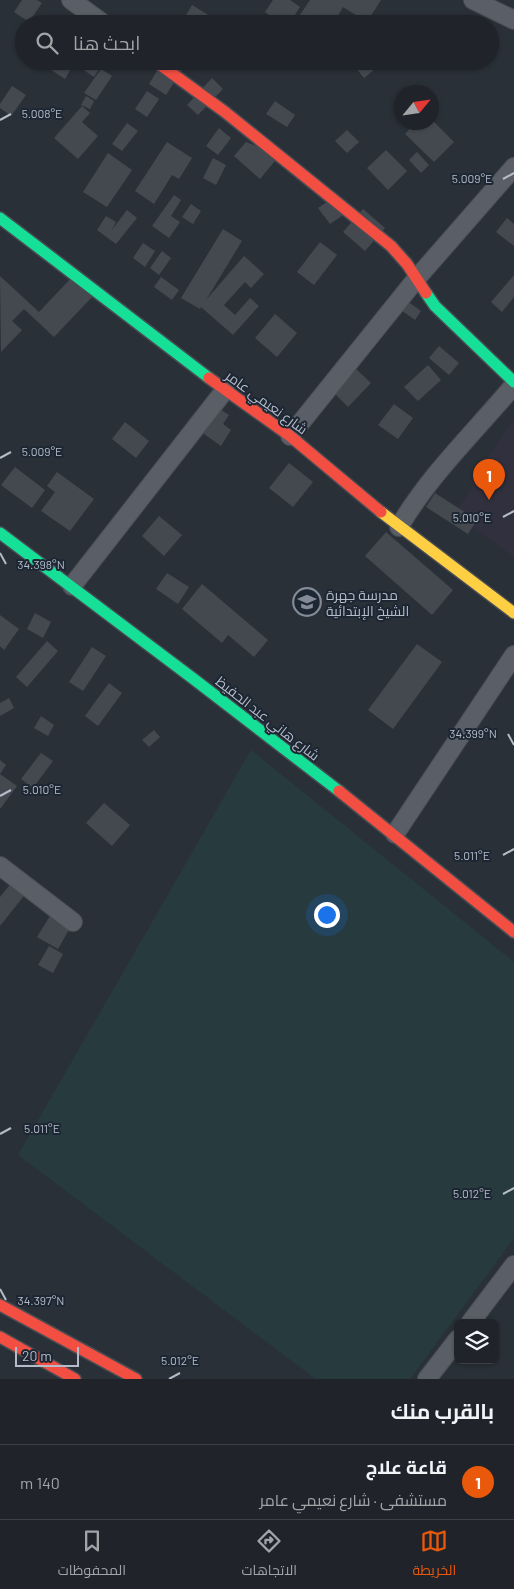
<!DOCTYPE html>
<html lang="ar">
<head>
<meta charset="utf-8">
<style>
  :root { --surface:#20242a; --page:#2d3036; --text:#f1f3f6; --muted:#a2a4a8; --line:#3d4147; --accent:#ea580c }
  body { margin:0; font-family:Barlow,Cairo,sans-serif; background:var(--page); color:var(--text); direction:rtl }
  .controls { position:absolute; right:15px; bottom:15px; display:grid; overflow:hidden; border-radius:8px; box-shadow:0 1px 4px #0004 }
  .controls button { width:45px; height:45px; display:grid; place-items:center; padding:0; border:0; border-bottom:1px solid var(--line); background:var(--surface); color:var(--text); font:25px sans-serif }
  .compass { position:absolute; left:394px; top:85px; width:45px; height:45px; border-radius:50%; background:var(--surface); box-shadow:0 1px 4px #0004; rotate:61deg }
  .scale { position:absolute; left:15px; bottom:12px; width:64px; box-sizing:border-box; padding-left:5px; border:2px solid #b4bcc9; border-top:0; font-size:14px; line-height:18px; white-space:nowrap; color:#b4bcc9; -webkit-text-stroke:4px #1d2633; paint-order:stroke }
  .you { position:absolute; left:326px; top:914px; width:18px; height:18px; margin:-12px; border:4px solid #fff; border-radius:50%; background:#1a73e8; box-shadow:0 0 0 8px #1a73e833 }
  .badge { display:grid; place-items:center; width:32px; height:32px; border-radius:50%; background:var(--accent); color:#fff; font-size:16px; font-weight:700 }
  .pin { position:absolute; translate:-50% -41px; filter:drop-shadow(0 1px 2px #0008) }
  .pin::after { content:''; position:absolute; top:26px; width:18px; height:15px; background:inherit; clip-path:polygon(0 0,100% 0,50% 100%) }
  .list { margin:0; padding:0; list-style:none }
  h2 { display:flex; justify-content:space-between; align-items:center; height:65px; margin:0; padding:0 20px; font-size:21px }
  h2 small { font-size:16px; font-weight:400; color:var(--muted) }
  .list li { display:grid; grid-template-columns:32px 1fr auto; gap:15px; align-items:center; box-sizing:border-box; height:75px; padding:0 20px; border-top:1px solid var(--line) }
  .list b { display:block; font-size:19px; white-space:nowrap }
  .list p { margin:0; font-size:16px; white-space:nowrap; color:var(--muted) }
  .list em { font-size:16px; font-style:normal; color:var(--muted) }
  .icon { flex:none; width:28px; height:28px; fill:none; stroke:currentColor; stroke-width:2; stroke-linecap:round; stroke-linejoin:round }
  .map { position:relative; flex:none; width:514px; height:1379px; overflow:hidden; direction:ltr }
  .search { position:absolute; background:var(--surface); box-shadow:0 1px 4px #0004; left:15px; right:15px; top:15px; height:55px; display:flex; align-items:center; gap:12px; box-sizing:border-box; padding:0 18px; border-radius:28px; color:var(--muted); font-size:19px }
  .sheet { height:140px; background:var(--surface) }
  nav { display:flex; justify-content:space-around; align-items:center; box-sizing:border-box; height:70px; border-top:1px solid var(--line); background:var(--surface); font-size:14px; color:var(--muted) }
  nav a { display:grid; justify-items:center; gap:2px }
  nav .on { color:var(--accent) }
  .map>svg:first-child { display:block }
  .medical { fill:#31303e }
  .green { fill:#273a3e }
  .building { fill:#444950 }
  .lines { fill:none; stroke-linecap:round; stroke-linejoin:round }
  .street-casing { stroke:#484c53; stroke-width:20 }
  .fast-casing { stroke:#484c53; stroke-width:14 }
  .slow-casing { stroke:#484c53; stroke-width:14 }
  .jam-casing { stroke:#484c53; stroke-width:14 }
  .street { stroke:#5a5e66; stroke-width:18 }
  .fast { stroke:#16e098; stroke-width:11 }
  .slow { stroke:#ffcf43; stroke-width:11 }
  .jam { stroke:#f24e42; stroke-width:11 }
  .ticks { fill:none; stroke:#b4bcc9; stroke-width:2 }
  .labels { text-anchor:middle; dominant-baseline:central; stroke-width:4; stroke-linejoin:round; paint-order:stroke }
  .street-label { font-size:14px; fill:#b4bcc9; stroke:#1d2633 }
  .poi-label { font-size:14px; fill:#b4bcc9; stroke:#1d2633; text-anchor:start }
  .ticks-label { font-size:12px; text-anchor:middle; fill:#b4bcc9; stroke:#1d2633; stroke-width:4; stroke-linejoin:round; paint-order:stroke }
</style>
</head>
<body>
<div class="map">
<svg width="514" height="1379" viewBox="0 0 514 1379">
  <rect width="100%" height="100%" fill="#2a3038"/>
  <path class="medical" d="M514,420V557L454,514L473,487L470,481Z"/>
  <path class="green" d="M251,750L514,962V1238L410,1379H316L18,1155Z"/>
  <g class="building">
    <path d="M22,0H37L42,3L29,22L14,12Z"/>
    <path d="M273,0H290L300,7L289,24H281L265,12Z"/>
    <path d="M310,0H381L367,22L343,7L333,24H294Z"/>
    <path d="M192,5L218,21L216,24H181Z"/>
    <path d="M49,61H67L73,65L65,79L45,66Z"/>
    <path d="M77,61H104L94,77L75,64Z"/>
    <path d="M163,61H179L185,65L166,95L149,84Z"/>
    <path d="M365,61H385L364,78L356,68Z"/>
    <path d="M101,69L112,76L96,100L84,93Z"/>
    <path d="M212,78L223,89L198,115L187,105Z"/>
    <path d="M12,86L26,95L11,116L0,108V104Z"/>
    <path d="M147,91L159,99L147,117L135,109Z"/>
    <path d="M86,96L94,101L90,109L81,105Z"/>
    <path d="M275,101L295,115L287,127L266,114Z"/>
    <path d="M82,106L90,113L82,122L98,136L78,159L54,138Z"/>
    <path d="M432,120L454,142L434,162L405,134L416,122H432Z"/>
    <path d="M127,123L138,131L122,151L112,144Z"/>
    <path d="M219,128L231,138L218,155L206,146Z"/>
    <path d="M347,130L359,142L347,153L335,141Z"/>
    <path d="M167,142L192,158L179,179L172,175L154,204L135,191Z"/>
    <path d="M246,142L280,155L260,179L234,156Z"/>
    <path d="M386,150L407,171L388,190L367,168Z"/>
    <path d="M417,152L429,165L421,173L409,160Z"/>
    <path d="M108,153L132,170L107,207L83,192Z"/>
    <path d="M213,158L226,165L216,185L203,178Z"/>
    <path d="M174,195L181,200L171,216L180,222L169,238L152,226Z"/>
    <path d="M337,195L349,211L330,224L318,208Z"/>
    <path d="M191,204L201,211L193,224L182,217Z"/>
    <path d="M363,209L385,228L365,251L343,232Z"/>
    <path d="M127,210L137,218L116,244L97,230L106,216L116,222L111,231Z"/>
    <path d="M507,218L514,224V246L496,232Z"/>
    <path d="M223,229L242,241L206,300L244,256L264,274L251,288L245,282L224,305L235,315L250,298L259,306L233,335L201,307L200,309L181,298Z"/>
    <path d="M320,242L337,255L314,285L297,272Z"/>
    <path d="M143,243L155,251L145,267L133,258Z"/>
    <path d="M162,251L171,258L159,275L150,268Z"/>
    <path d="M75,274L95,294L54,337L24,309L12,321L22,330L1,352L0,276L39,312Z"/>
    <path d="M514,275V297L502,312L491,302Z"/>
    <path d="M161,277L179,290L172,300L154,287Z"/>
    <path d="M407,301L421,311L415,320L401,310Z"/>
    <path d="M275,314L297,333L277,357L255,338Z"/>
    <path d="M439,346L459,363L449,375L429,358Z"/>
    <path d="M428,365L441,380L418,401L404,387Z"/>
    <path d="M355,368L371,383L348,407L332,391Z"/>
    <path d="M211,403L229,415L223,424L231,430L221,446L194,427Z"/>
    <path d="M394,404L413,418L398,439L378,425Z"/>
    <path d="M125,422L149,441L136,458L112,439Z"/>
    <path d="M289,463L313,482L293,507L269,488Z"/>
    <path d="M15,467L45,490L32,508L1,485Z"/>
    <path d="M57,472L94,499L70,531L41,511L55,492L47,486Z"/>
    <path d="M435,493L477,520L468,534L426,507Z"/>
    <path d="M159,516L182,535L164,556L142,536Z"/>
    <path d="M386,532L453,590L432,615L365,556Z"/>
    <path d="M167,573L189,587L178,604L156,589Z"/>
    <path d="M202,584L268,640L254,657L228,635L222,643L182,609Z"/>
    <path d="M35,613L51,622L43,638L27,629Z"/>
    <path d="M0,615L19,629L4,650L0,646Z"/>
    <path d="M47,641L58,651L27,687L16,677Z"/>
    <path d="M417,644L442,662L393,729L368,710Z"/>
    <path d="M92,647L106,656L83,691L69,682Z"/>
    <path d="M109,683L122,693L98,726L85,716Z"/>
    <path d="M9,698L14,708L0,716V703Z"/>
    <path d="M41,716L54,725L48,736L34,728Z"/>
    <path d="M154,730L160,737L149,747L142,740Z"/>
    <path d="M41,753L53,761L33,788L21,779Z"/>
    <path d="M0,760L6,765L0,774Z"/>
    <path d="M0,774L17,786L0,809Z"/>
    <path d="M104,803L130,825L112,846L86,823Z"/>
    <path d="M17,876L31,887L0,926V897Z"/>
    <path d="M50,916L70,928L58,949L37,937Z"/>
    <path d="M49,946L63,954L53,973L38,965Z"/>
  </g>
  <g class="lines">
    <defs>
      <g id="street">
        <path d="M71,0L104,24"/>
        <path d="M473,0L514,20"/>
        <path d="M290,436L417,278L514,167"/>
        <path d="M399,527C430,474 475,432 514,385"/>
        <path d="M72,586L225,390"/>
        <path d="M395,834L514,655"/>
        <path d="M0,866L73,922"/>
        <path d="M470,1323L514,1265"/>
        <path d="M427,1379L458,1339"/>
      </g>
      <g id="fast">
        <path d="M0,218L209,378"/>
        <path d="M426,293L435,306L514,382"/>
        <path d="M0,533L195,680L339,791"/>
      </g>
      <path id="slow" d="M381,512L514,613"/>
      <g id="jam">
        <path d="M155,61L225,112L391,246L407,264L426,293"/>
        <path d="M209,378L290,436L381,512"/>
        <path d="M339,791L514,932"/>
        <path d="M0,1305L136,1379"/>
        <path d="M0,1337L75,1379"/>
      </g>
    </defs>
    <use href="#street" class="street-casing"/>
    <use href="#fast" class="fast-casing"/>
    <use href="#slow" class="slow-casing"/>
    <use href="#jam" class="jam-casing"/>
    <use href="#street" class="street"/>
    <use href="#fast" class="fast"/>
    <use href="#slow" class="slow"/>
    <use href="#jam" class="jam"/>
  </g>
  <path class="ticks" d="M0,120L11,114M503,179L514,173M0,458L11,452M503,517L514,511M0,553L6,564M508,734L514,745M0,796L11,790M503,855L514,849M0,1134L11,1128M503,1194L514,1188M0,1289L6,1300M169,1379L180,1373"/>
  <defs>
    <symbol id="school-ring" viewBox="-11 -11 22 22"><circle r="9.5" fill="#1d2633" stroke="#848b96" stroke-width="1.5"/><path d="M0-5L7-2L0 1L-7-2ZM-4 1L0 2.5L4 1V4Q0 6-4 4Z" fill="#848b96"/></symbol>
  </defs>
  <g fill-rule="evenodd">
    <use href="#school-ring" x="291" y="586" width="32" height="32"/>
  </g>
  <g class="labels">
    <g class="street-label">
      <text transform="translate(267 402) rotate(36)">شارع نعيمي عامر</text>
      <text transform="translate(268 718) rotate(38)">شارع هاني عبد الحفيظ</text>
    </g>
    <g class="poi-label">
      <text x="326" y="594">مدرسة جهرة<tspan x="326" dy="16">الشيخ الإبتدائية</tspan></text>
    </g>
  </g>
  <g class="ticks-label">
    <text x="42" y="118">5.008°E</text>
    <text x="472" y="183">5.009°E</text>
    <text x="42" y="456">5.009°E</text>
    <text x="472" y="522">5.010°E</text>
    <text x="41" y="569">34.398°N</text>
    <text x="473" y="738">34.399°N</text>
    <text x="42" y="794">5.010°E</text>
    <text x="472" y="860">5.011°E</text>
    <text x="42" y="1133">5.011°E</text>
    <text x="472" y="1198">5.012°E</text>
    <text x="41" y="1305">34.397°N</text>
    <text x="180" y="1365">5.012°E</text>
  </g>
</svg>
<div class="controls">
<button><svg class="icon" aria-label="layers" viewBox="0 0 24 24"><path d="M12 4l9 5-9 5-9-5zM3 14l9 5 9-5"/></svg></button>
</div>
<svg class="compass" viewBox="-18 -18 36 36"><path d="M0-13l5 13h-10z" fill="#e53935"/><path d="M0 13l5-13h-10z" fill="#a2a4a8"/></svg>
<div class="scale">20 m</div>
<div class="you"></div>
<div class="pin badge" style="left:489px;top:500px">1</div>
<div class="search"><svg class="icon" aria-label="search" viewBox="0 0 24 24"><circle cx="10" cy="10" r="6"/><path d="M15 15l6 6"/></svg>ابحث هنا</div>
</div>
<section class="sheet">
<h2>بالقرب منك<small></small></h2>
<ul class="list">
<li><span class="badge">1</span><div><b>قاعة علاج</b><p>مستشفى · شارع نعيمي عامر</p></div><em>140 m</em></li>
</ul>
</section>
<nav>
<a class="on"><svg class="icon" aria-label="map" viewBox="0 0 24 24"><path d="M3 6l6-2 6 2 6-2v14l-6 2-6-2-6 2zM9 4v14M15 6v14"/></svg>الخريطة</a>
<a><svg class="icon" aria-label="directions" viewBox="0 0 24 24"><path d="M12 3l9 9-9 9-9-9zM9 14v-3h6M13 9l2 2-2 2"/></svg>الاتجاهات</a>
<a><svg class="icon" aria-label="saved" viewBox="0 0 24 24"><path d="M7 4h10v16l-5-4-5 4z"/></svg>المحفوظات</a>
</nav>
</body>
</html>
